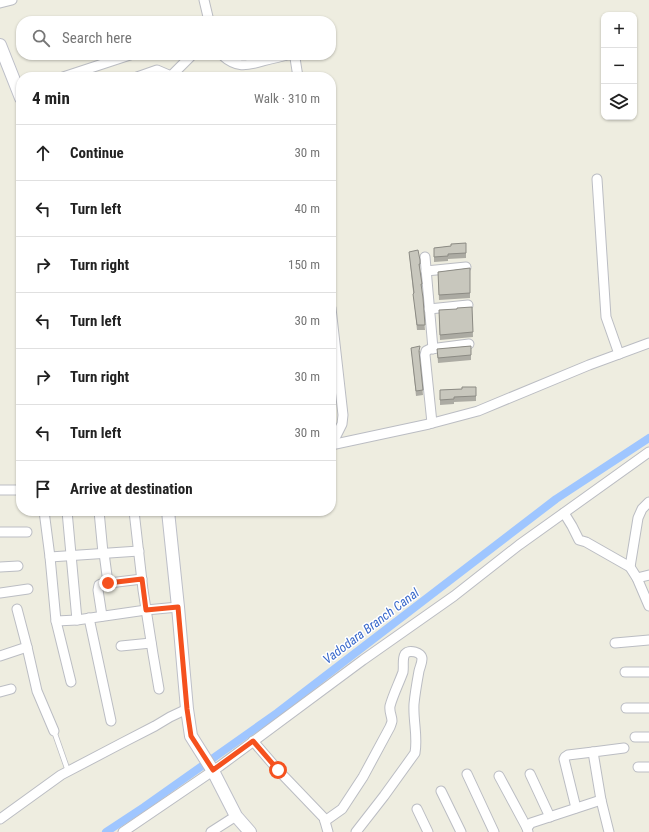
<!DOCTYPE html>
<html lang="en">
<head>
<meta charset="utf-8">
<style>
  :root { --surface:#fff; --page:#f2f2f2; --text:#222; --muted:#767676; --line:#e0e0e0 }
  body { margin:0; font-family:"Roboto Condensed",sans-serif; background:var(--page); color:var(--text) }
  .controls { position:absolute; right:12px; top:12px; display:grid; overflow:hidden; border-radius:8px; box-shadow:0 1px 3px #0004 }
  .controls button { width:36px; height:36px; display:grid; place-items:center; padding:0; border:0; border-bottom:1px solid var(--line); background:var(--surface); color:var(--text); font:20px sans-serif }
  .stop { position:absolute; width:12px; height:12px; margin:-9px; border:3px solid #f5511e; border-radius:50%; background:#fff }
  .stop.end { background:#f5511e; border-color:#fff; box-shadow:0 1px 4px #0008 }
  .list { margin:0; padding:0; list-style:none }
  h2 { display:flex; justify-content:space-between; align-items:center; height:52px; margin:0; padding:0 16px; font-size:17px }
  h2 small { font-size:13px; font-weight:400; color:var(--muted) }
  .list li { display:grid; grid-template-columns:26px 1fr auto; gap:12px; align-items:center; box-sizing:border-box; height:56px; padding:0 16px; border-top:1px solid var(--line) }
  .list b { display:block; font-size:15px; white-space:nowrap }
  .list em { font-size:13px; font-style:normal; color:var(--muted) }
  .icon { flex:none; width:22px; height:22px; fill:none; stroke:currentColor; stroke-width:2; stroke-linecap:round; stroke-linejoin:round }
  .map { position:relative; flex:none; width:649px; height:832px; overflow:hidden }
  .search { position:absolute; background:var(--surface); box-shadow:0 1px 3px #0004; left:16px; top:16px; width:320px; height:44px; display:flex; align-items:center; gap:10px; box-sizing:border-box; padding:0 14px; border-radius:16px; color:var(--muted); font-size:15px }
  .panel { position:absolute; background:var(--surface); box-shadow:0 1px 3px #0004; left:16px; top:72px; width:320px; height:444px; border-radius:16px }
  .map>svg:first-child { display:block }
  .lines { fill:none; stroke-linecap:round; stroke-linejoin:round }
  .canal { stroke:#9fc6ff; stroke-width:8 }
  .lane-casing { stroke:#bbbdc3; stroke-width:6 }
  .street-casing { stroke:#bbbdc3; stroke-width:11 }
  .secondary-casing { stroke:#bdbfc8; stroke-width:14 }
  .lane { stroke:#fff; stroke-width:4.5 }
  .street { stroke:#fff; stroke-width:9 }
  .secondary { stroke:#fff; stroke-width:12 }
  .wall { fill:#acaba3 }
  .building { fill:#c8c7bd; stroke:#8c8b84 }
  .route { stroke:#f5511e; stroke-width:5 }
  .labels { text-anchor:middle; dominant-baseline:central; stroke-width:3; stroke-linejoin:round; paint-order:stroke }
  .water-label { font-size:13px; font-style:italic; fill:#3969cb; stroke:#fff }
</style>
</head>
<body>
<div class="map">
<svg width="649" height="832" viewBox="0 0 649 832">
  <rect width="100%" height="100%" fill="#eeede0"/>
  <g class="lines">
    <path class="canal" d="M106,832L144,807L277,713L556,499L649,438"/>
    <defs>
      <path id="lane" d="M54,731L68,771"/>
      <g id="street">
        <path d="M204,0L209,21"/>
        <path d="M0,3L12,0"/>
        <path d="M222,55C236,68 246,66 263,61C271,59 279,57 288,55"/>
        <path d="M292,55L295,58L298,77"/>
        <path d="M63,77L130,55"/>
        <path d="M137,77L157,70L171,76"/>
        <path d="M170,77L192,55"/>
        <path d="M597,179L606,317L619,354"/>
        <path d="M425,257L433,349"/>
        <path d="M426,271L466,267"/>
        <path d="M331,308L343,415L342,424L332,444"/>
        <path d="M429,309L468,305"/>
        <path d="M432,423L425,355L426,351L430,349L469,344"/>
        <path d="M331,445L429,424L478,411L589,365L649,343"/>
        <path d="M0,490H21"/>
        <path d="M44,511L50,557L56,621L77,620L146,610L178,607"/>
        <path d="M67,511L77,620"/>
        <path d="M99,511L103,553"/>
        <path d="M134,511L143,590L153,654L159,689"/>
        <path d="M564,513L572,526L579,540L586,542L630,567L637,578L649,606"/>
        <path d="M0,532H27"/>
        <path d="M104,553L108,583"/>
        <path d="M50,557L139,551"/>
        <path d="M0,567L18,566"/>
        <path d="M630,567L638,518L642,509L649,502"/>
        <path d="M637,578L649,575"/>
        <path d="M0,593L28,589"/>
        <path d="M102,616L98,590L99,585L101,584L142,579"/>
        <path d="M89,618L111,721"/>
        <path d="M56,621L71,682"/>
        <path d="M615,643L649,640"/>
        <path d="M121,646L151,643"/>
        <path d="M27,647L37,691L54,731"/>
        <path d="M0,656L27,647L17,609"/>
        <path d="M625,672H649"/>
        <path d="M0,692L11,689"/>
        <path d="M626,708H649"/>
        <path d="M635,737H649"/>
        <path d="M253,741L278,770L324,818L328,832"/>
        <path d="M638,767H649"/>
        <path d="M467,774L494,832"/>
        <path d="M530,774L550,817"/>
        <path d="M499,776L527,828"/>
        <path d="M441,791L461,832"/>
        <path d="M601,800L609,832"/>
        <path d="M576,808L564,759L565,757L568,755L593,752"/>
        <path d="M417,809L428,832"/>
        <path d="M0,819L61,775L122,743L155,726L170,717L187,709"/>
        <path d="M325,821L342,809L363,777L390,727C390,727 392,722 392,721C392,716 389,712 390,706C393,695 399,683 403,672C404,666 402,659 405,654C409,649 422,652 422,659C422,663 420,667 419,671C417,682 415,693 414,704C413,721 418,736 415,753L384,796L356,832"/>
        <path d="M123,832L220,766L363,660L454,596L519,545L649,452"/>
        <path d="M211,832L236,816"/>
        <path d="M528,832L527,828L531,823L601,800L593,752L624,748"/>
      </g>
      <g id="secondary">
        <path d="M0,45L21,98"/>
        <path d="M168,511L178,607L187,709L191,736L213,771L236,816L250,832"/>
      </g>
    </defs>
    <use href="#lane" class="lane-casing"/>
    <use href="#street" class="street-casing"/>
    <use href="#secondary" class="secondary-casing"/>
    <use href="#lane" class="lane"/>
    <use href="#street" class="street"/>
    <use href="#secondary" class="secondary"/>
  </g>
  <g class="wall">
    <path d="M466,243V258L448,259V261L434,262V248L451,246Z"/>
    <path d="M409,252L420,264V269L422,284L421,289L425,330H417Z"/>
    <path d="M470,268V298L439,300L438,272Z"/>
    <path d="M472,307L473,337L440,340L439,315L457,309Z"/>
    <path d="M471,346V360L438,363L437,349Z"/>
    <path d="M411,348L420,351L419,354L423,395L416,396Z"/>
    <path d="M476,387V401L454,402V404L440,405V390L462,389Z"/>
  </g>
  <g class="building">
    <path d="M466,243V253L448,254V256L434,257V248L451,246V244Z"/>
    <path d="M418,250L420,260V264H419L422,284H421L423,298L425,325H417L413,294L414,293L409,252Z"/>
    <path d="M470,268V293L439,295L438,272Z"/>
    <path d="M472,307L473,332L440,335L439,310L457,309V308Z"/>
    <path d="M420,346L419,351L423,390L416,391L411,348Z"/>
    <path d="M471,346V355L438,358L437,349Z"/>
    <path d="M462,387H476V396L454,397V399L440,400V390L462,389Z"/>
  </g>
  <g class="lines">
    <path class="route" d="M108,583L142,579L146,610L178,607L187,709L191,736L213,770L253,741L278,770"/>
  </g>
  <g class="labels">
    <g class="water-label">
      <text transform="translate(371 626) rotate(-37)">Vadodara Branch Canal</text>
    </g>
  </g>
</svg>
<div class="controls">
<button>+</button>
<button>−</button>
<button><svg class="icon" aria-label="layers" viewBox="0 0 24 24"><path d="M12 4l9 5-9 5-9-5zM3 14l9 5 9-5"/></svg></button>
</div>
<div class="stop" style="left:278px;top:770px"></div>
<div class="stop end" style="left:108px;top:583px"></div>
<div class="search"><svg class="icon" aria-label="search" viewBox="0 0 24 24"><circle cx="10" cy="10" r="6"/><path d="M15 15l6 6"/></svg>Search here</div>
<section class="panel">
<h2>4 min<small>Walk · 310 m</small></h2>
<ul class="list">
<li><svg class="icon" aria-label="ahead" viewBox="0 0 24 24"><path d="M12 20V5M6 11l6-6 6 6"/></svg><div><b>Continue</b></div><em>30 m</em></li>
<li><svg class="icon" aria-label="left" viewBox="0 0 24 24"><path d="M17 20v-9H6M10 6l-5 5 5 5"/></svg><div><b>Turn left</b></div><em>40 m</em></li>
<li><svg class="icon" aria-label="right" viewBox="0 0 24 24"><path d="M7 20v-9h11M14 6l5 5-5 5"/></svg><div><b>Turn right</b></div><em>150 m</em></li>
<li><svg class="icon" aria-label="left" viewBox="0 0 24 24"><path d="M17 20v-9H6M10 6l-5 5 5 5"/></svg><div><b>Turn left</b></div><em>30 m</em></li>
<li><svg class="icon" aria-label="right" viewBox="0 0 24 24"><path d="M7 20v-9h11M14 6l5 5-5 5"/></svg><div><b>Turn right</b></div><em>30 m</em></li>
<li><svg class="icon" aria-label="left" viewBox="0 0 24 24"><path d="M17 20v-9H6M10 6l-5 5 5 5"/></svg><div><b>Turn left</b></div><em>30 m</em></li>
<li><svg class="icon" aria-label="arrive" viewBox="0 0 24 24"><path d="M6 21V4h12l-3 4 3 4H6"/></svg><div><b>Arrive at destination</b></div></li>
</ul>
</section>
</div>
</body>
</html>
